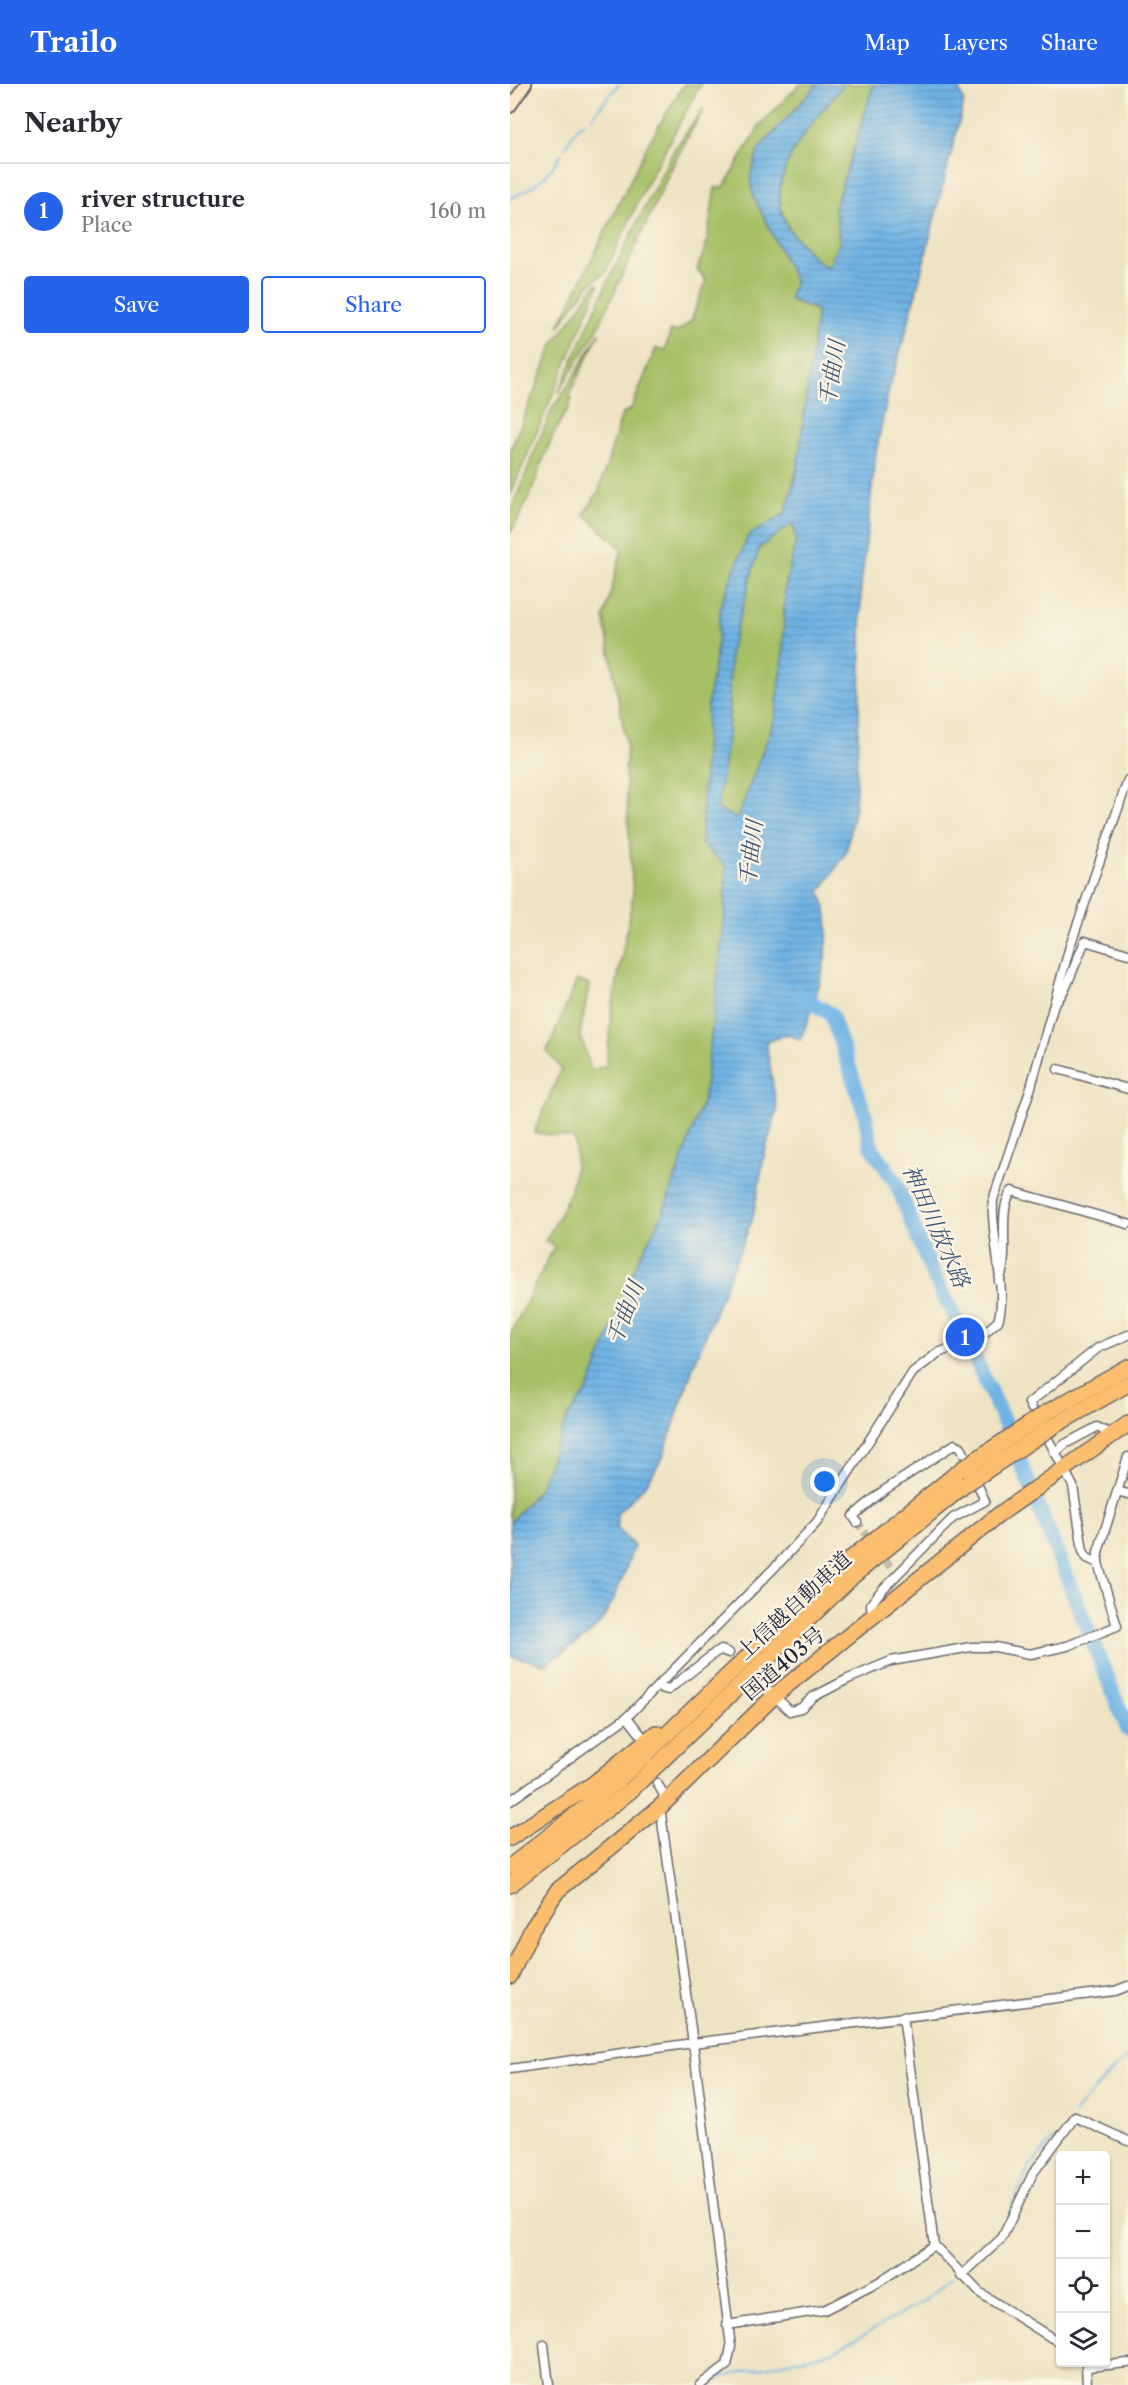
<!DOCTYPE html>
<html lang="en">
<head>
<meta charset="utf-8">
<style>
  :root { --surface:#fff; --page:#f2f2f3; --text:#2b2b33; --muted:#7c7c81; --line:#e1e1e2; --accent:#2563eb }
  body { margin:0; font-family:"Libre Caslon Text","Noto Serif JP",serif; background:var(--page); color:var(--text) }
  .controls { position:absolute; right:18px; bottom:18px; display:grid; overflow:hidden; border-radius:6px; box-shadow:0 2px 4px #0004 }
  .controls button { width:54px; height:54px; display:grid; place-items:center; padding:0; border:0; border-bottom:2px solid var(--line); background:var(--surface); color:var(--text); font:30px sans-serif }
  .you { position:absolute; left:315px; top:1398px; width:21px; height:21px; margin:-15px; border:4px solid #fff; border-radius:50%; background:#1a73e8; box-shadow:0 0 0 9px #1a73e833 }
  .badge { display:grid; place-items:center; width:39px; height:39px; border-radius:50%; background:var(--accent); color:#fff; font-size:20px; font-weight:700 }
  .pin { position:absolute; translate:-50% -50%; border:3px solid #fff; box-shadow:0 2px 6px #0006 }
  .list { margin:0; padding:0; list-style:none }
  h2 { display:flex; justify-content:space-between; align-items:center; height:78px; margin:0; padding:0 24px; font-size:26px }
  h2 small { font-size:20px; font-weight:400; color:var(--muted) }
  .list li { display:grid; grid-template-columns:39px 1fr auto; gap:18px; align-items:center; box-sizing:border-box; height:96px; padding:0 24px; border-top:2px solid var(--line) }
  .list b { display:block; font-size:22px; white-space:nowrap }
  .list p { margin:0; font-size:20px; white-space:nowrap; color:var(--muted) }
  .list em { font-size:20px; font-style:normal; color:var(--muted) }
  .actions { display:flex; gap:12px; padding:18px 24px }
  .actions a { flex:1; padding:14px 0; border:2px solid var(--accent); border-radius:6px; text-align:center; font-size:21px; color:var(--accent) }
  .actions .main { background:var(--accent); color:#fff }
  .icon { flex:none; width:33px; height:33px; fill:none; stroke:currentColor; stroke-width:2; stroke-linecap:round; stroke-linejoin:round }
  .map { position:relative; flex:none; width:618px; height:2301px; overflow:hidden }
  header { display:flex; align-items:center; gap:36px; box-sizing:border-box; height:84px; padding:0 30px; background:var(--accent); color:#fff }
  header strong { font-size:28px }
  nav { display:flex; gap:33px; margin-inline-start:auto; font-size:21px }
  main { display:flex }
  aside { flex:1; background:var(--surface) }
  .map>svg:first-child { display:block }
  .grass { fill:#a6c066; stroke:#647150; stroke-width:1.5 }
  .water { fill:url(#water-rules); stroke:#486b90; stroke-width:1.5; fill-rule:evenodd }
  .lines { fill:none; stroke-linecap:round; stroke-linejoin:round }
  .stream { stroke:#6fb4e5; stroke-width:2 }
  .river { stroke:#6fb4e5; stroke-width:15 }
  .street-tunnel { stroke:#c5bca7; stroke-width:8; stroke-dasharray:8 4; stroke-linecap:butt }
  .street-casing { stroke:#69666a; stroke-width:11 }
  .secondary-casing { stroke:#69666a; stroke-width:14 }
  .highway-casing { stroke:#69666a; stroke-width:18 }
  .street { stroke:#fff; stroke-width:8 }
  .secondary { stroke:#fde5c5; stroke-width:10 }
  .highway { stroke:#fbbe6e; stroke-width:15 }
  .highway-bridge-casing { stroke:#69666a; stroke-width:18; stroke-linecap:butt }
  .highway-bridge { stroke:#fbbe6e; stroke-width:15 }
  .labels { text-anchor:middle; dominant-baseline:central; stroke-width:5; stroke-linejoin:round; paint-order:stroke }
  .street-label { font-size:21px; fill:#22223b; stroke:#fcf5e5 }
  .water-label { font-size:22px; font-style:italic; fill:#3d5576; stroke:#fcf5e5 }
</style>
</head>
<body>
<header>
<strong>Trailo</strong>
<nav><a>Map</a><a>Layers</a><a>Share</a></nav>
</header>
<main>
<aside>
<h2>Nearby<small></small></h2>
<ul class="list">
<li><span class="badge">1</span><div><b>river structure</b><p>Place</p></div><em>160 m</em></li>
</ul>
<div class="actions"><a class="main">Save</a><a>Share</a></div>
</aside>
<div class="map">
<svg width="618" height="2301" viewBox="0 0 618 2301">
  <defs>
    <pattern id="water-rules" width="6" height="5" patternUnits="userSpaceOnUse" patternTransform="scale(1.5)"><rect width="6" height="5" fill="#6fb4e5"/><path d="M0 2.5h6" fill="none" stroke="#5b92bb"/></pattern>
  </defs>
  <rect width="100%" height="100%" fill="#fcf5e5"/>
  <filter id="ink" filterUnits="userSpaceOnUse"><feTurbulence type="fractalNoise" baseFrequency=".0167" numOctaves="2"/><feDisplacementMap in="SourceGraphic" scale="12" xChannelSelector="R" yChannelSelector="G"/><feConvolveMatrix kernelMatrix="1 2 1 2 8 2 1 2 1" color-interpolation-filters="sRGB"/></filter>
  <filter id="wash" filterUnits="userSpaceOnUse"><feTurbulence type="fractalNoise" baseFrequency=".008" numOctaves="4" result="noise"/><feDisplacementMap in="SourceGraphic" scale="24" xChannelSelector="R" yChannelSelector="G"/><feGaussianBlur stdDeviation="1.35" result="paint"/><feColorMatrix in="noise" values="0 0 0 0 0 0 0 0 0 0 0 0 0 0 0 0 0 1.4 0 .05"/><feComposite in="paint" operator="in"/></filter>
  <g filter="url(#wash)">
    <rect width="100%" height="100%" fill="#eee3c2"/>
    <g class="grass">
      <path d="M174,0H191L137,99L95,189L79,201L49,242L138,60Z"/>
      <path d="M290,0H308L249,65L243,111L285,197L279,215L307,226C301,292 294,367 275,431L238,452L211,520L191,759L216,782L215,829L201,960L194,1013L177,1065L153,1129L128,1176L78,1306L58,1332L29,1405L0,1439V1251L44,1163L35,1157C54,1124 71,1094 64,1054L24,1049L51,985L37,967L67,896L79,901L70,950L81,986L96,982L102,925L123,812L115,686L117,664L94,534L112,465L74,430L89,407L112,330L121,325L146,264L155,266L161,246L167,248L181,237L196,196L187,185L196,162L205,104L214,103L250,41Z"/>
      <path d="M334,0H364L325,123L330,157L318,184C305,177 297,167 288,156C239,102 300,43 334,0Z"/>
      <path d="M194,24L166,75L87,246L48,309L99,195L163,67Z"/>
      <path d="M86,200L89,201L0,412V367L44,259Z"/>
      <path d="M90,248L59,311L62,315L58,325C32,363 26,411 0,449V429L43,322L50,315Z"/>
      <path d="M283,439L286,455L275,505L273,574L265,635L227,735L207,725L218,653L220,567L249,464Z"/>
    </g>
    <path class="water" d="M308,0H334C300,43 239,102 287,156C297,167 305,177 318,184L330,157L325,123L364,0H447L454,18L397,244L378,309L366,368L351,503V583L345,722L336,769L310,808C330,847 306,918 290,956L278,950L256,958L267,1027L255,1067L243,1134L183,1283L153,1373L137,1399L107,1430V1444L124,1462C115,1488 105,1518 89,1540C78,1554 50,1570 36,1580L0,1572V1439L29,1405L58,1332L78,1306L128,1176L153,1129L194,1013L215,829L216,782L191,759L197,623L206,571L211,520L238,452L275,430L286,394L307,226L279,215L285,197L243,111L240,93L249,65ZM283,439L286,455L275,505L273,574L265,635L227,735L207,725L218,653L220,567L249,464Z"/>
    <g class="lines">
      <g class="stream">
        <path d="M82,33L109,0"/>
        <path d="M55,63L68,43L75,38"/>
        <path d="M0,115C24,103 38,94 51,70"/>
        <path d="M564,2030L595,1994L618,1972"/>
        <path d="M495,2138L518,2085L543,2055"/>
        <path d="M453,2183L491,2148"/>
        <path d="M200,2301L211,2293L322,2268L414,2217L442,2193"/>
      </g>
      <path class="river" d="M289,911L321,930L355,1030L361,1062L386,1099L424,1193L454,1250L499,1349L618,1646"/>
    </g>
  </g>
  <g filter="url(#ink)">
    <g class="lines">
      <path class="street-tunnel" d="M347,1438L382,1485"/>
      <defs>
        <g id="street">
          <path d="M548,916L556,903L575,857L618,870"/>
          <path d="M548,985L618,1005"/>
          <path d="M489,1197C501,1169 486,1127 502,1107L618,1140"/>
          <path d="M545,1369L555,1360L587,1343L601,1350"/>
          <path d="M607,1407L618,1410"/>
          <path d="M347,1438L343,1432L373,1407L445,1360L451,1363L475,1417L443,1434L371,1507L361,1520L362,1532"/>
          <path d="M588,1479L577,1474L573,1467L563,1402L519,1319L588,1264L618,1251"/>
          <path d="M252,1600L280,1627L291,1624L303,1613L338,1595L381,1577L461,1563H485L520,1570L557,1562L607,1542L588,1479V1468L618,1373"/>
          <path d="M148,1603L158,1606L206,1568L211,1566L219,1569"/>
          <path d="M117,1633L132,1652"/>
          <path d="M147,1699L154,1711L150,1723L183,1959L221,2263L217,2281L190,2301"/>
          <path d="M0,1717L117,1633L269,1479L307,1438L403,1288L428,1269L471,1252L488,1237C498,1210 480,1149 483,1116L521,1003L560,862L618,696"/>
          <path d="M393,1932L424,2161L470,2209L550,2259"/>
          <path d="M0,1985L183,1959L605,1907L618,1902"/>
          <path d="M451,2192L492,2154L523,2089L565,2033L618,2057"/>
          <path d="M217,2241L314,2226L369,2198L424,2161"/>
          <path d="M34,2261L39,2301"/>
          <path d="M576,2279L577,2301"/>
          <path d="M578,2283L618,2279"/>
        </g>
        <path id="secondary" d="M0,23L16,0"/>
        <g id="highway">
          <path d="M536,1329L618,1283"/>
          <path d="M542,1343L618,1300"/>
          <path d="M0,1754L83,1700L146,1649"/>
          <path d="M0,1783L106,1699L333,1481L452,1385"/>
          <path d="M0,1801L119,1708L344,1491L456,1400"/>
          <path d="M0,1892L22,1845L47,1807L150,1723L265,1611L491,1429L618,1340"/>
        </g>
      </defs>
      <use href="#street" class="street-casing"/>
      <use href="#secondary" class="secondary-casing"/>
      <use href="#highway" class="highway-casing"/>
      <use href="#street" class="street"/>
      <use href="#secondary" class="secondary"/>
      <use href="#highway" class="highway"/>
      <defs>
        <g id="highway-bridge">
          <path d="M452,1385L536,1329"/>
          <path d="M456,1400L542,1343"/>
        </g>
      </defs>
      <use href="#highway-bridge" class="highway-bridge-casing"/>
      <use href="#highway-bridge" class="highway-bridge"/>
    </g>
  </g>
  <g class="labels">
    <g class="street-label">
      <text transform="translate(284 1521) rotate(-43)">上信越自動車道</text>
      <text transform="translate(273 1579) rotate(-40)">国道403号</text>
    </g>
    <g class="water-label">
      <text transform="translate(322 289) rotate(-81)">千曲川</text>
      <text transform="translate(241 769) rotate(-83)">千曲川</text>
      <text transform="translate(426 1142) rotate(66)">神田川放水路</text>
      <text transform="translate(115 1229) rotate(-69)">千曲川</text>
    </g>
  </g>
</svg>
<div class="controls">
<button>+</button>
<button>−</button>
<button><svg class="icon" aria-label="locate" viewBox="0 0 24 24"><circle cx="12" cy="12" r="6"/><path d="M12 2v4M12 18v4M2 12h4M18 12h4"/></svg></button>
<button><svg class="icon" aria-label="layers" viewBox="0 0 24 24"><path d="M12 4l9 5-9 5-9-5zM3 14l9 5 9-5"/></svg></button>
</div>
<div class="you"></div>
<div class="pin badge" style="left:455px;top:1253px">1</div>
</div>
</main>
</body>
</html>
